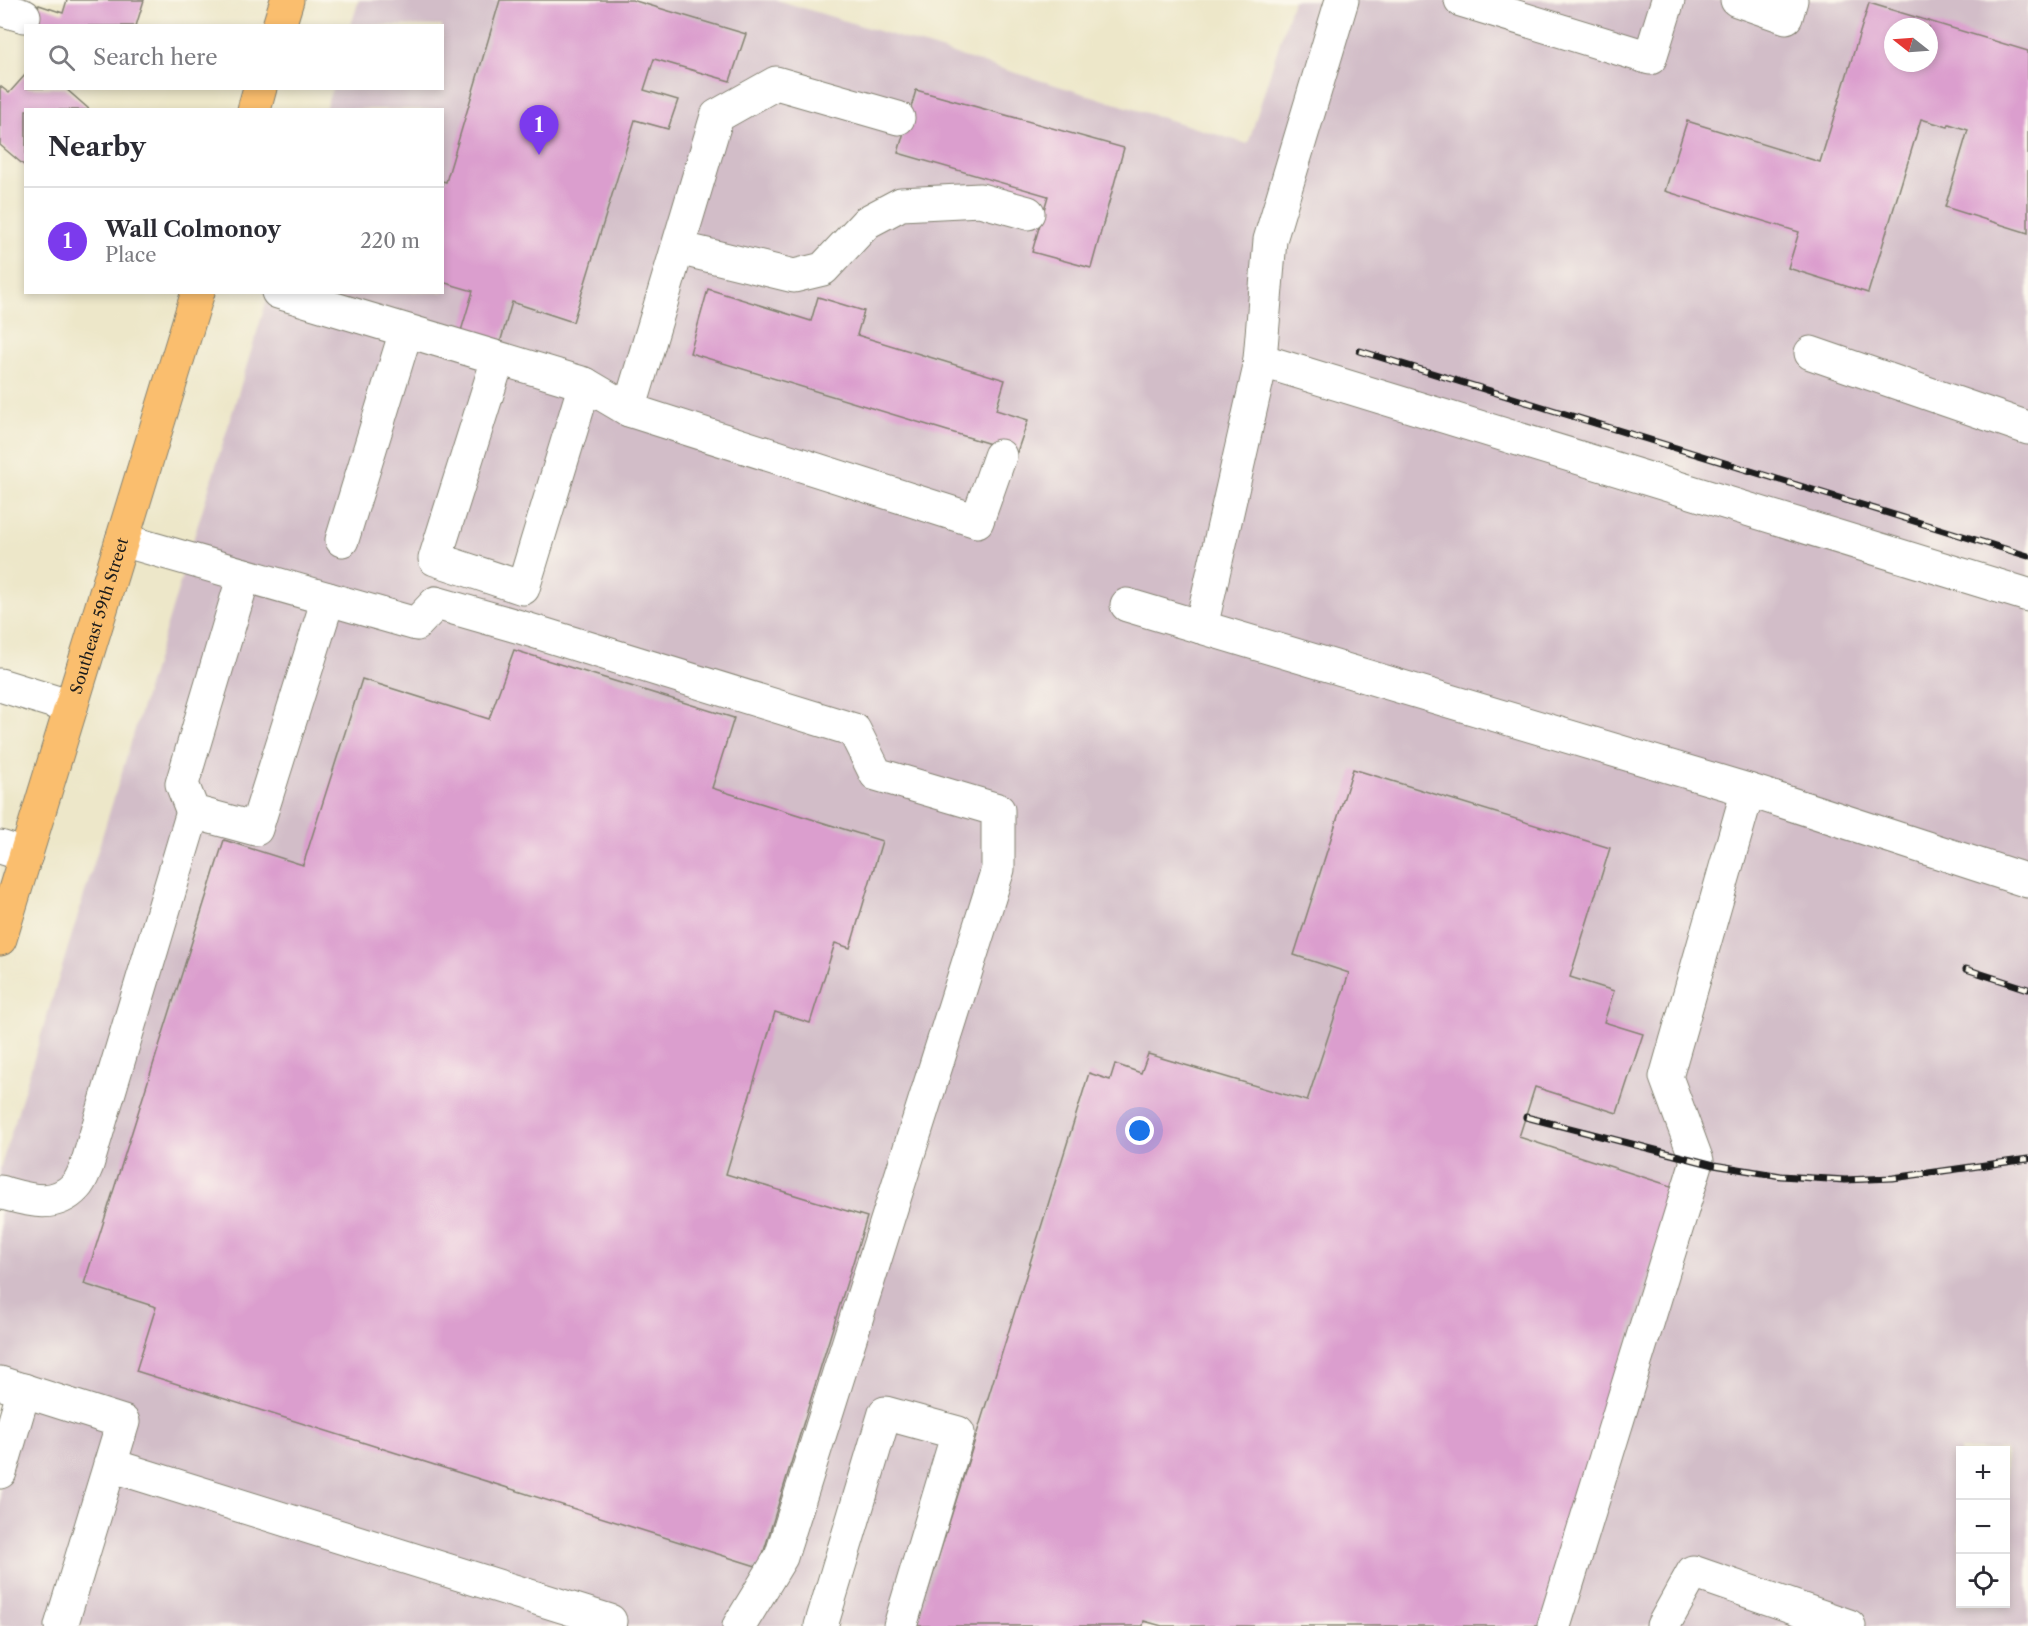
<!DOCTYPE html>
<html lang="en">
<head>
<meta charset="utf-8">
<style>
  :root { --surface:#fff; --page:#f2f2f3; --text:#2b2b33; --muted:#7c7c81; --line:#e1e1e2; --accent:#7c3aed }
  body { margin:0; font-family:"Libre Caslon Text",serif; background:var(--page); color:var(--text) }
  .controls { position:absolute; right:18px; bottom:18px; display:grid; overflow:hidden; border-radius:0px; box-shadow:0 3px 9px #0003 }
  .controls button { width:54px; height:54px; display:grid; place-items:center; padding:0; border:0; border-bottom:2px solid var(--line); background:var(--surface); color:var(--text); font:30px sans-serif }
  .compass { position:absolute; left:1884px; top:18px; width:54px; height:54px; border-radius:50%; background:var(--surface); box-shadow:0 3px 9px #0003; rotate:287deg }
  .you { position:absolute; left:1140px; top:1131px; width:21px; height:21px; margin:-15px; border:4px solid #fff; border-radius:50%; background:#1a73e8; box-shadow:0 0 0 9px #1a73e833 }
  .badge { display:grid; place-items:center; width:39px; height:39px; border-radius:50%; background:var(--accent); color:#fff; font-size:20px; font-weight:700 }
  .pin { position:absolute; translate:-50% -50px; filter:drop-shadow(0 2px 3px #0008) }
  .pin::after { content:''; position:absolute; top:32px; width:21px; height:18px; background:inherit; clip-path:polygon(0 0,100% 0,50% 100%) }
  .list { margin:0; padding:0; list-style:none }
  h2 { display:flex; justify-content:space-between; align-items:center; height:78px; margin:0; padding:0 24px; font-size:26px }
  h2 small { font-size:20px; font-weight:400; color:var(--muted) }
  .list li { display:grid; grid-template-columns:39px 1fr auto; gap:18px; align-items:center; box-sizing:border-box; height:108px; padding:0 24px; border-top:2px solid var(--line) }
  .list b { display:block; font-size:22px; white-space:nowrap }
  .list p { margin:0; font-size:20px; white-space:nowrap; color:var(--muted) }
  .list em { font-size:20px; font-style:normal; color:var(--muted) }
  .icon { flex:none; width:33px; height:33px; fill:none; stroke:currentColor; stroke-width:2; stroke-linecap:round; stroke-linejoin:round }
  .map { position:relative; flex:none; width:2028px; height:1626px; overflow:hidden }
  .search { position:absolute; background:var(--surface); box-shadow:0 3px 9px #0003; left:24px; top:24px; width:420px; height:66px; display:flex; align-items:center; gap:15px; box-sizing:border-box; padding:0 21px; border-radius:0px; color:var(--muted); font-size:22px }
  .panel { position:absolute; background:var(--surface); box-shadow:0 3px 9px #0003; left:24px; top:108px; width:420px; height:186px; border-radius:0px }
  .map>svg:first-child { display:block }
  .industrial { fill:#d2bdc8; fill-rule:evenodd }
  .building { fill:#db9ece; fill-rule:evenodd }
  .lines { fill:none; stroke-linecap:round; stroke-linejoin:round }
  .minor-casing { stroke:#848272; stroke-width:35 }
  .major-casing { stroke:#848272; stroke-width:35 }
  .minor { stroke:#fff; stroke-width:33 }
  .major { stroke:#fabe6e; stroke-width:33 }
  .rail-casing { stroke:#1c1c1c; stroke-width:7 }
  .rail { stroke:#fbf7ec; stroke-width:4.5; stroke-dasharray:14; stroke-linecap:butt }
  .labels { text-anchor:middle; dominant-baseline:central; stroke-width:4.5; stroke-linejoin:round; paint-order:stroke }
  .street-label { font-size:16px; fill:#1c1c1c; stroke:#fbf7ec }
</style>
</head>
<body>
<div class="map">
<svg width="2028" height="1626" viewBox="0 0 2028 1626">
  <rect width="100%" height="100%" fill="#fbf7ec"/>
  <filter id="ink" filterUnits="userSpaceOnUse"><feTurbulence type="fractalNoise" baseFrequency=".0167" numOctaves="2"/><feDisplacementMap in="SourceGraphic" scale="12" xChannelSelector="R" yChannelSelector="G"/><feConvolveMatrix kernelMatrix="1 2 1 2 8 2 1 2 1" color-interpolation-filters="sRGB"/></filter>
  <filter id="wash" filterUnits="userSpaceOnUse"><feTurbulence type="fractalNoise" baseFrequency=".008" numOctaves="4" result="noise"/><feDisplacementMap in="SourceGraphic" scale="24" xChannelSelector="R" yChannelSelector="G"/><feGaussianBlur stdDeviation="1.35" result="paint"/><feColorMatrix in="noise" values="0 0 0 0 0 0 0 0 0 0 0 0 0 0 0 0 0 1.4 0 .05"/><feComposite in="paint" operator="in"/></filter>
  <g filter="url(#wash)">
    <rect width="100%" height="100%" fill="#ede7c9"/>
    <path class="industrial" d="M359,0H777L1248,144L1293,0H2028V1626H0V1169L269,293L442,292V110L325,109L332,89L442,88V26L351,25ZM1893,27H1929V63H1893ZM1960,1450H2006V1604H1960Z"/>
    <g id="blocks">
      <g class="building">
        <path d="M67,0H144L136,26H32L39,5L63,13Z"/>
        <path d="M500,0H632L746,34L730,81L654,59L644,90L678,100L668,129L635,120L573,322L512,302L500,343L461,331L473,291L442,282V181L446,182Z"/>
        <path d="M1869,3L2028,51V233L1945,207L1968,130L1949,124L1948,127L1921,119L1868,293L1788,268L1799,232L1665,191L1687,121L1820,162ZM1893,27H1929V63H1893Z"/>
        <path d="M26,74V88H65L90,110H26V167L0,145V86L9,93Z"/>
        <path d="M916,90L1124,148L1091,268L1032,252L1048,196L898,153Z"/>
        <path d="M708,289L811,321L818,297L864,311L857,335L1005,380L996,410L1028,420L1017,452L690,353Z"/>
        <path d="M514,650L734,718L712,788L882,841L850,948L835,943L810,1023L775,1012L726,1174L867,1217L759,1567L136,1371L156,1307L84,1284L224,840L303,865L362,679L489,719Z"/>
        <path d="M1353,769L1610,848L1570,977L1614,991L1604,1022L1643,1034L1617,1113L1535,1087L1519,1137L1674,1187L1540,1626H1162L1144,1621L1143,1626H917L1089,1073L1110,1080L1115,1064L1141,1073L1148,1054L1307,1101L1349,973L1294,955Z"/>
      </g>
    </g>
  </g>
  <g filter="url(#ink)">
    <use href="#blocks" fill-opacity="0" stroke="#848272" stroke-width="1.5"/>
    <g class="lines">
      <defs>
        <g id="minor">
          <path d="M1461,0L1650,58L1668,0"/>
          <path d="M1737,0L1786,17L1791,0"/>
          <path d="M0,9L24,16"/>
          <path d="M678,248L794,276L823,269L867,222L901,204L980,200L1028,213"/>
          <path d="M278,292L585,384L629,410L977,521L1000,456"/>
          <path d="M1811,353L2028,428"/>
          <path d="M498,359L435,559L523,588L585,384"/>
          <path d="M1260,360L2028,595"/>
          <path d="M629,410L717,116L776,83L898,118"/>
          <path d="M122,540L416,624L436,603L520,627L854,730L876,774L998,810V869L781,1557L739,1626"/>
          <path d="M342,540L406,331"/>
          <path d="M244,575L182,784L193,812L256,829L328,599"/>
          <path d="M1127,605L1748,790L2028,881"/>
          <path d="M1201,627L1259,371L1270,240L1342,0"/>
          <path d="M0,685L71,707"/>
          <path d="M0,847L26,855"/>
          <path d="M0,1192C26,1199 54,1210 76,1186C81,1181 84,1172 87,1165L193,812"/>
          <path d="M0,1383L123,1422L61,1626"/>
          <path d="M110,1465L610,1621L609,1626"/>
          <path d="M0,1472L24,1390"/>
          <path d="M821,1626L885,1413L958,1433L900,1626"/>
          <path d="M1554,1626L1697,1161L1666,1077L1748,790"/>
          <path d="M1663,1626L1693,1572L1849,1626"/>
        </g>
        <g id="major">
          <path d="M279,26L287,0"/>
          <path d="M254,110L260,88"/>
          <path id="s1" d="M0,939L198,292"/>
        </g>
      </defs>
      <use href="#minor" class="minor-casing"/>
      <use href="#major" class="major-casing"/>
      <use href="#minor" class="minor"/>
      <use href="#major" class="major"/>
      <defs>
        <g id="rail">
          <path d="M1360,351L2028,556"/>
          <path d="M1966,969L2028,989"/>
          <path d="M1526,1117L1714,1165L1781,1176L1845,1180L1893,1178L2028,1159"/>
        </g>
      </defs>
      <use href="#rail" class="rail-casing"/>
      <use href="#rail" class="rail"/>
    </g>
  </g>
  <g class="labels">
    <g class="street-label">
      <text stroke="none"><textPath href="#s1" startOffset="338">Southeast 59th Street</textPath></text>
    </g>
  </g>
</svg>
<div class="controls">
<button>+</button>
<button>−</button>
<button><svg class="icon" aria-label="locate" viewBox="0 0 24 24"><circle cx="12" cy="12" r="6"/><path d="M12 2v4M12 18v4M2 12h4M18 12h4"/></svg></button>
</div>
<svg class="compass" viewBox="-18 -18 36 36"><path d="M0-13l5 13h-10z" fill="#e53935"/><path d="M0 13l5-13h-10z" fill="#7c7c81"/></svg>
<div class="you"></div>
<div class="pin badge" style="left:539px;top:155px">1</div>
<div class="search"><svg class="icon" aria-label="search" viewBox="0 0 24 24"><circle cx="10" cy="10" r="6"/><path d="M15 15l6 6"/></svg>Search here</div>
<section class="panel">
<h2>Nearby<small></small></h2>
<ul class="list">
<li><span class="badge">1</span><div><b>Wall Colmonoy</b><p>Place</p></div><em>220 m</em></li>
</ul>
</section>
</div>
</body>
</html>
